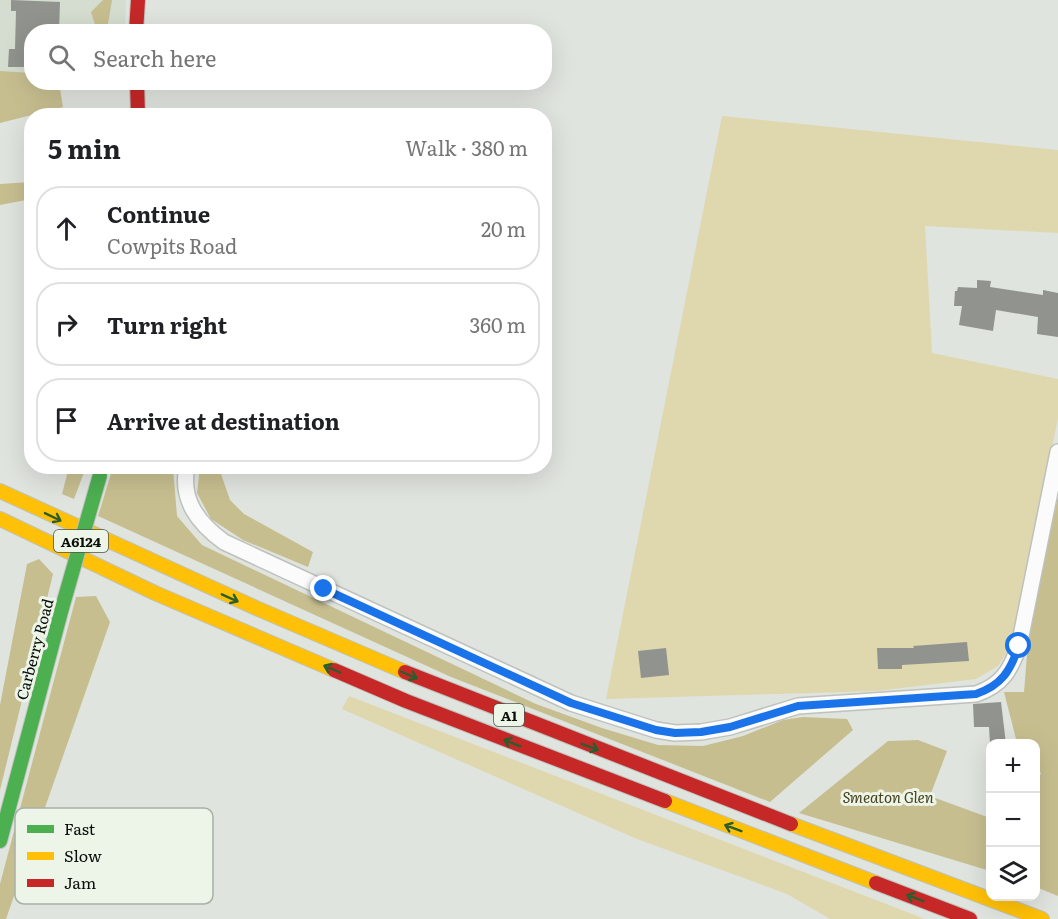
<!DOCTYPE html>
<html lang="en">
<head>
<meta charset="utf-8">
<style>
  :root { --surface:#fff; --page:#f2f2f2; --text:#202124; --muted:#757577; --line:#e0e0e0 }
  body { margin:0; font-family:Literata,serif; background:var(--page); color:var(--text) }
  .controls { position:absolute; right:18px; bottom:18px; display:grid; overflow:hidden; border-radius:12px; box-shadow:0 6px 24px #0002 }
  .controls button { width:54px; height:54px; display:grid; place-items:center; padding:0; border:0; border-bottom:2px solid var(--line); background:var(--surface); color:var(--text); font:30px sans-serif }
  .stop { position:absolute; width:18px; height:18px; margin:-14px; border:4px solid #1a73e8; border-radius:50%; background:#fff }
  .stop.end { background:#1a73e8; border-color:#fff; box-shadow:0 2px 6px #0008 }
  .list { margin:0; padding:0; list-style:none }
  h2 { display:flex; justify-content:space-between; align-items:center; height:78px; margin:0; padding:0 24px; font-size:26px }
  h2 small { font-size:20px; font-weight:400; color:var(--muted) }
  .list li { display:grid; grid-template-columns:39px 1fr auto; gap:18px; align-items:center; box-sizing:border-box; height:84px; margin:0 12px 12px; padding:0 12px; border:2px solid var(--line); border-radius:24px }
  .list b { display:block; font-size:22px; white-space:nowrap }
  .list p { margin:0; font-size:20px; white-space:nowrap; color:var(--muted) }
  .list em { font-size:20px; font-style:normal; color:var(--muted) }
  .icon { flex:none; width:33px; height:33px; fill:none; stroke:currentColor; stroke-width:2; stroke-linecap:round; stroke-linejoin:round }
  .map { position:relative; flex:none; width:1058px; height:919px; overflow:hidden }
  .search { position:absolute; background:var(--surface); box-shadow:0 6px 24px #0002; left:24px; top:24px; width:528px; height:66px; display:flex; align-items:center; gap:15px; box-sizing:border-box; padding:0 21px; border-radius:24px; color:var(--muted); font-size:22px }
  .panel { position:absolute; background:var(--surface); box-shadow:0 6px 24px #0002; left:24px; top:108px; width:528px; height:366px; border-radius:24px }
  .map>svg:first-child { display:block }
  .built { fill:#d4ddd0 }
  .green { fill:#dfd7ae }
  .forest { fill:#c7be90 }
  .building { fill:#91938e }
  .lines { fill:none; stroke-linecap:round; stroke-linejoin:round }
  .street-casing { stroke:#bec1bc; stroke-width:18 }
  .fast-casing { stroke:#bec1bc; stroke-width:16 }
  .slow-casing { stroke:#bec1bc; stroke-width:16 }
  .jam-casing { stroke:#bec1bc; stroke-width:16 }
  .street { stroke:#fafbfa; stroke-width:15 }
  .fast { stroke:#4caf50; stroke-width:14 }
  .slow { stroke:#ffc107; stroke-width:14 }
  .jam { stroke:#c62828; stroke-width:14 }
  .fast-bridge-casing { stroke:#bec1bc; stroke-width:16; stroke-linecap:butt }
  .fast-bridge { stroke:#4caf50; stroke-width:14 }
  .oneway { stroke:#2c5e2d }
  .route { stroke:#1a73e8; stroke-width:8 }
  .labels { text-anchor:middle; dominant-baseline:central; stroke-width:6; stroke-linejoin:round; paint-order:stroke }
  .shield { fill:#ecf5e8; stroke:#4e534d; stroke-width:1.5 }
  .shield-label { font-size:14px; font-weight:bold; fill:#0b0e0a }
  .street-label { font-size:15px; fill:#0b0e0a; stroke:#ecf5e8 }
  .park-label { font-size:15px; font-style:italic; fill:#49411e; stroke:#ecf5e8 }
  .key { fill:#ecf5e8; stroke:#a8b0a5; stroke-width:1.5 }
  .key-label { font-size:16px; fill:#0b0e0a }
</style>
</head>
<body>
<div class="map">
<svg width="1058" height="919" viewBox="0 0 1058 919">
  <rect width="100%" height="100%" fill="#e0e4de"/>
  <path class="built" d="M0,0H126L125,31L32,32V82L81,83L0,88Z"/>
  <g class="green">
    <path d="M722,116L1058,150V233L925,226L932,353L1058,379V418L1013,642L998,666L976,679L877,691L606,699Z"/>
    <path d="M349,696L925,919H830L787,894L637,839L342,709Z"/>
  </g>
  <g class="forest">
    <path d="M103,0H112L108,24L96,28L91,12Z"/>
    <path d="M0,71L31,73L32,82L59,83L63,107L0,123Z"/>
    <path d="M31,182V199L0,205V184Z"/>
    <path d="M69,467H86L74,499L62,494Z"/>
    <path d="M113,467H171L173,468L177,516L202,545L536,704L602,728L658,745L703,746L743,736L783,720L803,717L847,719L853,730L770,802L451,677L98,516Z"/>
    <path d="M200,467H221L220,471L230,500L244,514L313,552L308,567L243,540L211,519L197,493Z"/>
    <path d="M1058,496V896L1036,887V784L1041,773L1036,769V744L1017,743L1004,692H1024L1028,643Z"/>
    <path d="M39,559L53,574L0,790V705L27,564Z"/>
    <path d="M96,596L110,622L6,919H0V884L76,597Z"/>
    <path d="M918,740L947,751L930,796L990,818V871L799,813L888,741Z"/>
  </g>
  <g class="building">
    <path d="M11,0L60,2L59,32H32V67H8L9,49H15L16,11H11Z"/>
    <path d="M977,280L991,281L990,287L1043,295V290L1058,293V337L1037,334L1038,317L996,310L993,331L959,325L962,306H954L955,291H957L958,287L977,288Z"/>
    <path d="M967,642L969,661L902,665V669H878L877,648H914L913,646Z"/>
    <path d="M666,648L669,675L641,678L638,651Z"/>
    <path d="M1001,702L1006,744H990L989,727H974L973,704Z"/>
  </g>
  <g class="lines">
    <defs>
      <path id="street" d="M187,466C180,500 198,523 224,542L571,703L656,730L675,733L701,732L730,727L798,706L976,694C1002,685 1010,671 1019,646L1058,452"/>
      <path id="fast" d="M0,841L62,608"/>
      <g id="slow">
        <path d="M0,491L256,608L405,672"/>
        <path d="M0,519L155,593L334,670"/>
        <path d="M665,801L876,883"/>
        <path d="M791,824L1042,919"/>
      </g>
      <g id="jam">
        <path d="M136,32L138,0"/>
        <path d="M137,82L138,116"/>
        <path d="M334,670L406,701L665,801"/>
        <path d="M405,672L791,824"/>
        <path d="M876,883L970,919"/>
      </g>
    </defs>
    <use href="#street" class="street-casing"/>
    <use href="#fast" class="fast-casing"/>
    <use href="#slow" class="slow-casing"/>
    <use href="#jam" class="jam-casing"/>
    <use href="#street" class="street"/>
    <use href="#fast" class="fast"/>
    <use href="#slow" class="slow"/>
    <use href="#jam" class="jam"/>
    <defs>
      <path id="fast-bridge" d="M62,608L100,475"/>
    </defs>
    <use href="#fast-bridge" class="fast-bridge-casing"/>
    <use href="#fast-bridge" class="fast-bridge"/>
  </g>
  <defs><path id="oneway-shaft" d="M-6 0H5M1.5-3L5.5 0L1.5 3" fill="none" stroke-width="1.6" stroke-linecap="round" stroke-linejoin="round" transform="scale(1.5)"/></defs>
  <g class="oneway">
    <use href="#oneway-shaft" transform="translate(53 517) rotate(26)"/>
    <use href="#oneway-shaft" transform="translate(230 598) rotate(24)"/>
    <use href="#oneway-shaft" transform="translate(332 669) rotate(-157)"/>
    <use href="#oneway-shaft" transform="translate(409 675) rotate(23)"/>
    <use href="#oneway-shaft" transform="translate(512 743) rotate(-158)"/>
    <use href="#oneway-shaft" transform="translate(590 747) rotate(21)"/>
    <use href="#oneway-shaft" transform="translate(733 828) rotate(-159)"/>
    <use href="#oneway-shaft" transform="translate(915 898) rotate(-159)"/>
  </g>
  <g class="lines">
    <path class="route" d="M324,589L571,703L656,730L675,733L701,732L730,727L798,706L976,694C1002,685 1010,671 1019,646"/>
  </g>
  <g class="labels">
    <g class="shield">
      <rect x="54" y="530" width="54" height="22" rx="4.5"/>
      <rect x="494" y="704" width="30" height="22" rx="4.5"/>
    </g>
    <g class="shield-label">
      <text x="81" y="541">A6124</text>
      <text x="509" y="715">A1</text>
    </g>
    <g class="street-label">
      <text transform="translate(34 649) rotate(-75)">Carberry Road</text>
    </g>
    <g class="park-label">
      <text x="888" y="796">Smeaton Glen</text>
    </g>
  </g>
  <rect x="15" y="808" width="198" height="96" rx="9" class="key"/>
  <rect x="27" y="825" width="27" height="8" fill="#4caf50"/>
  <rect x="27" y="852" width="27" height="8" fill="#ffc107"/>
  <rect x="27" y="879" width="27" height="8" fill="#c62828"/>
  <g class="key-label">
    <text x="64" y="835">Fast</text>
    <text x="64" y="862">Slow</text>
    <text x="64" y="889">Jam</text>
  </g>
</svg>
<div class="controls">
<button>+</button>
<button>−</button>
<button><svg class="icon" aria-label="layers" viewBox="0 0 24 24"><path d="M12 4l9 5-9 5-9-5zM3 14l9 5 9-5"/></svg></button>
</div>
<div class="stop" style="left:1019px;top:646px"></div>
<div class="stop end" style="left:324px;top:589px"></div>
<div class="search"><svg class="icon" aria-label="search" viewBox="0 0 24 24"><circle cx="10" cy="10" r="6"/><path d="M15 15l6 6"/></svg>Search here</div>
<section class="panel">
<h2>5 min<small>Walk · 380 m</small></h2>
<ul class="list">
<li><svg class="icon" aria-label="ahead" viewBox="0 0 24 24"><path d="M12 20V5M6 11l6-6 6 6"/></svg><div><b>Continue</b><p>Cowpits Road</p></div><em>20 m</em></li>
<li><svg class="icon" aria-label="right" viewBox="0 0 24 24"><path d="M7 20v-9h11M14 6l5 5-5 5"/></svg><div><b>Turn right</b></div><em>360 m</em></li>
<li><svg class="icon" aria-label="arrive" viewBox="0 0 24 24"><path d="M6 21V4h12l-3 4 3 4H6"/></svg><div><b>Arrive at destination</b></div></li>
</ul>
</section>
</div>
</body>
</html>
